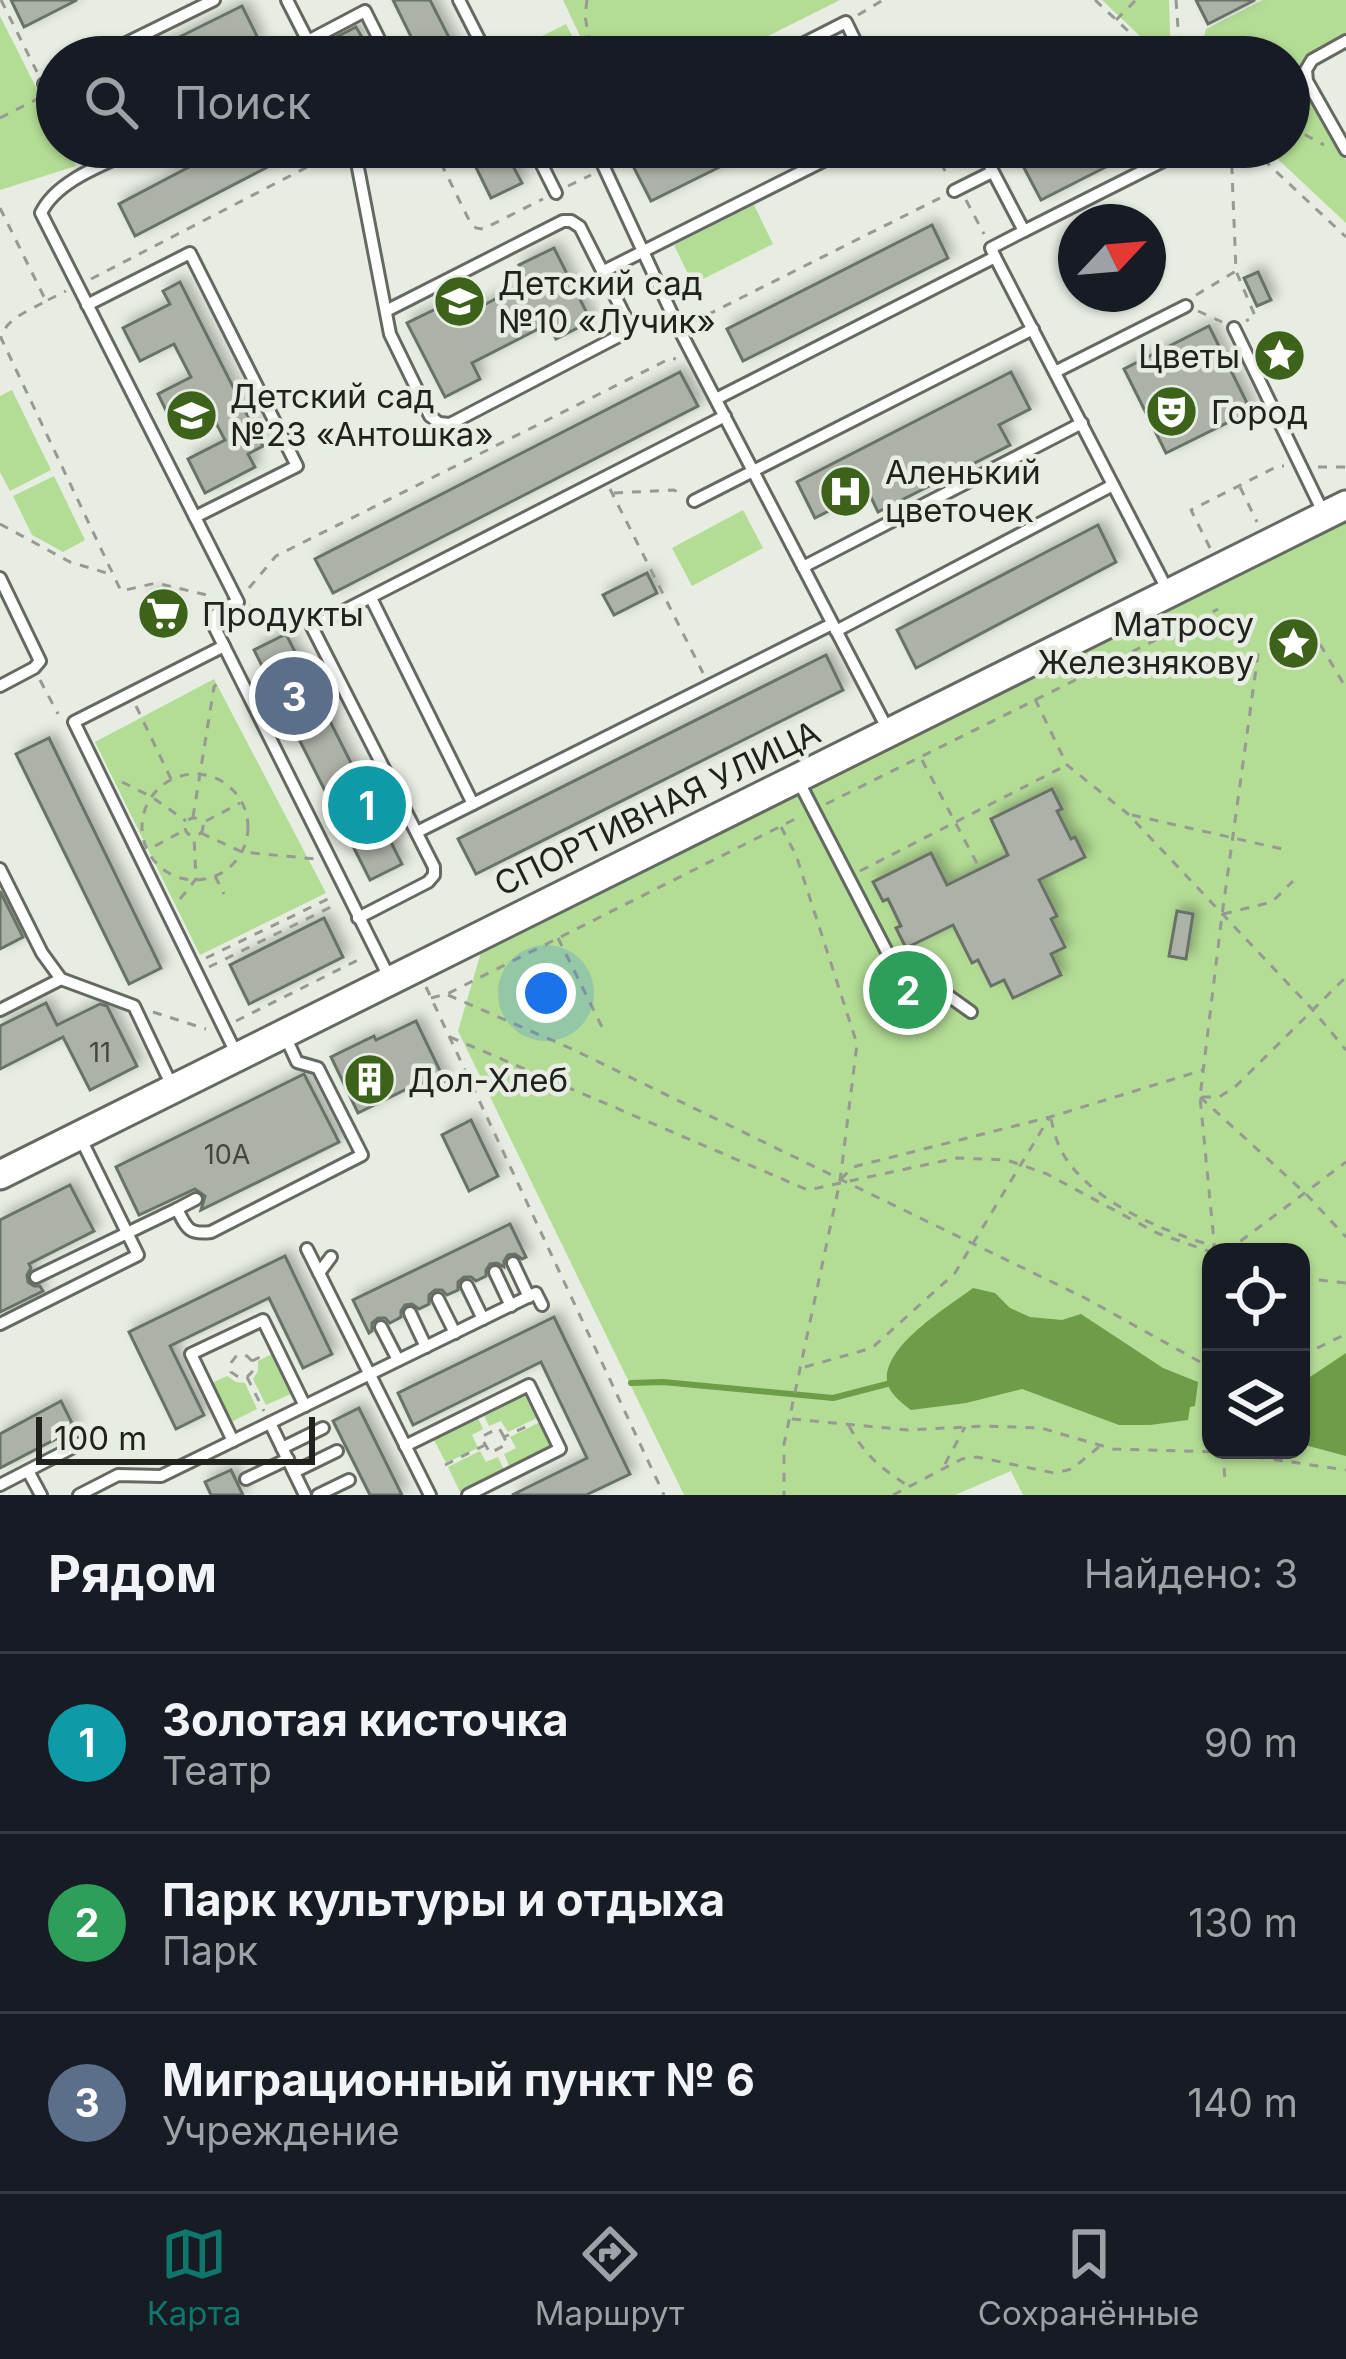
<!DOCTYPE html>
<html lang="ru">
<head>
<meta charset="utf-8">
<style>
  :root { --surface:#171b24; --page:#20242c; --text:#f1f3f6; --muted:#9ea1a6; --line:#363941; --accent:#0f766e }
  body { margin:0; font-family:Inter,sans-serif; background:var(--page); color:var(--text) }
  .controls { position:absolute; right:36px; bottom:36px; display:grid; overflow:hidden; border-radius:24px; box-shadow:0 3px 9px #0004 }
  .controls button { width:108px; height:108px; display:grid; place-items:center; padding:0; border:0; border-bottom:3px solid var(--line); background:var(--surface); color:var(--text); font:60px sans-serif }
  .compass { position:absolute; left:1058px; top:204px; width:108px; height:108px; border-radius:50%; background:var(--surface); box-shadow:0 3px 9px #0004; rotate:64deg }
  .scale { position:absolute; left:36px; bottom:30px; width:279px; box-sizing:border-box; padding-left:12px; border:6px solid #20221e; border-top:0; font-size:33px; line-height:42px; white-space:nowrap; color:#20221e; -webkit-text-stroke:9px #e7ede3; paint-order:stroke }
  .you { position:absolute; left:546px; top:993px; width:42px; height:42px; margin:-30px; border:9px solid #fff; border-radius:50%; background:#1a73e8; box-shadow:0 0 0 18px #1a73e833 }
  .badge { display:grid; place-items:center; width:78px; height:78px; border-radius:50%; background:var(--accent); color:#fff; font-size:39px; font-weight:700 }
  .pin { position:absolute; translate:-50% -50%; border:6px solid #fff; box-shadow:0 3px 12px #0006 }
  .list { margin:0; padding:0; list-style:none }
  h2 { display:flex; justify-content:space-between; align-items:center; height:156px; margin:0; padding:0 48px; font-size:51px }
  h2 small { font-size:39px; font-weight:400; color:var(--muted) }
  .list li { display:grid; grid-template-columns:78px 1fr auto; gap:36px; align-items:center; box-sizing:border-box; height:180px; padding:0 48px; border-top:3px solid var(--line) }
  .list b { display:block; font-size:45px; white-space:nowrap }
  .list p { margin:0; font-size:39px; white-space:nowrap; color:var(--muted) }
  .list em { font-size:39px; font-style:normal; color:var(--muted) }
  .icon { flex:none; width:66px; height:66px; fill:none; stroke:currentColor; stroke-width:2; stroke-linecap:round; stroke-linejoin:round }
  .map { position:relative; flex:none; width:1346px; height:1495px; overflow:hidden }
  .search { position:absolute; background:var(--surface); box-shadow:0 3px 9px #0004; left:36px; right:36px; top:36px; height:132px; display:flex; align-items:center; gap:30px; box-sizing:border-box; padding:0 42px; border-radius:66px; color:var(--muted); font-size:45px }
  .sheet { height:696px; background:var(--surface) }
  nav { display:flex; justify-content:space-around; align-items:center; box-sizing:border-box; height:168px; border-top:3px solid var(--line); background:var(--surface); font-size:33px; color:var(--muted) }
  nav a { display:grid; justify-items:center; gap:6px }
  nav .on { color:var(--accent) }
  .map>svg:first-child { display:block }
  .green { fill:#b3dc95; fill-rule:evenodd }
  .water { fill:#6d9d46 }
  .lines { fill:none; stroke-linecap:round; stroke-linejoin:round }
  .stream { stroke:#6d9d46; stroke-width:6 }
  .building { fill:#acb2a8; stroke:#6b7167; stroke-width:3; filter:url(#shadow) }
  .lane-casing { stroke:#646a61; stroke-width:16 }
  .secondary-casing { stroke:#646a61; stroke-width:33 }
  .path { stroke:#969a93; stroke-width:3; stroke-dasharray:9 9; stroke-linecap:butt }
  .lane { stroke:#fff; stroke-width:10 }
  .secondary { stroke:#fff; stroke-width:27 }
  .labels { text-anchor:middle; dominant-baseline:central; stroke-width:9; stroke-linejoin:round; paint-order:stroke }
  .number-label { font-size:27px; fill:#434640 }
  .poi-label { font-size:33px; fill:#20221e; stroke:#e7ede3; text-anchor:start }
  .street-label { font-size:33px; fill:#20221e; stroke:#e7ede3 }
</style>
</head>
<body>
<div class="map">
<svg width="1346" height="1495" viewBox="0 0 1346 1495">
  <defs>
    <filter id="shadow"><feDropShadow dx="5.5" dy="-5.5" stdDeviation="6" flood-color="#0004"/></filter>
  </defs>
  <rect width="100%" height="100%" fill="#e7ede3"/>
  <g class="green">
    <path d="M563,0H840L726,57H590Z"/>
    <path d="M1102,0H1169L1171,57H1162Z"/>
    <path d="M1263,0H1346V37C1326,47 1300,54 1300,80L1346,160V223L1265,147H1289V57H1198L1206,29Z"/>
    <path d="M0,16L57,129V147H66L76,166L0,190Z"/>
    <path d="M566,24L583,57H527L522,46Z"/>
    <path d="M754,205L773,244L693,284L674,245Z"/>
    <path d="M12,390L51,470L10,491L0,472V396Z"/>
    <path d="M54,476L85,540L63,552L32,535L13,496Z"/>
    <path d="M743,510L763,548L692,586L672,548Z"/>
    <path d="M1346,517V1495H1023L1011,1471L955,1495H684L458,1031L482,949ZM1211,1252H1301V1450H1211Z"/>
    <path d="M214,679L326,893L200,955L95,742Z"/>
    <path d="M274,1353L293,1393L266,1405L253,1379L258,1371V1361Z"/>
    <path d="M227,1376L236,1382L245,1383L257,1409L229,1423L210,1384Z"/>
    <path d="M527,1391L539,1417L508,1432L501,1421L489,1426L483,1413Z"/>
    <path d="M477,1416L483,1429L472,1435L478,1448L446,1463L433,1438Z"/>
    <path d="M542,1421L554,1446L510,1468L504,1454L516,1448L510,1437Z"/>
    <path d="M480,1451L486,1462L498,1457L504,1470L460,1492L448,1467Z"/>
  </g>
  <g class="water">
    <path d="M973,1288L995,1293L1010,1308L1030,1317L1062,1320L1081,1314L1163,1368L1198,1382L1195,1406L1190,1407L1188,1420L1150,1425H1119L1022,1389L966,1403L911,1410C902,1403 888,1393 887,1380C884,1345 948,1307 973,1288Z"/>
    <path d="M1346,1353V1456L1301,1444V1383Z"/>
  </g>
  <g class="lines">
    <path class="stream" d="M631,1383L663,1382L833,1398L887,1384"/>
  </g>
  <g class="building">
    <path d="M11,0H77L24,27Z"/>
    <path d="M393,0H430L459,57H421Z"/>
    <path d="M1196,0H1255L1208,24Z"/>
    <path d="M242,6L259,40L224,57H139Z"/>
    <path d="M356,27L363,39L332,56L325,43Z"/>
    <path d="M227,147H306L135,236L119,204Z"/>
    <path d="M466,147H503L522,183L491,198Z"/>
    <path d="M671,147H760L651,201L633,166Z"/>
    <path d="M1013,147H1145L1041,200Z"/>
    <path d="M932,225L948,258L743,361L727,329Z"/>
    <path d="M554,248L591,321L556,339L548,324L472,363L480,379L445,397L407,323L442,306L451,322L528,282L519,265Z"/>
    <path d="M1258,272L1271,300L1257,306L1244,278Z"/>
    <path d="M180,282L263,446L248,454L255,467L205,493L188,459L225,440L208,408L173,425L158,394L191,377L174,344L140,361L123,328L170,304L163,291Z"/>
    <path d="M1209,326L1251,411L1166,453L1124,369Z"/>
    <path d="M680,372L698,406L333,593L315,559Z"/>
    <path d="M1011,372L1030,409L999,425L1010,445L878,512L868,491L815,518L797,482Z"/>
    <path d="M1098,525L1116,562L916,668L897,630Z"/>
    <path d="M647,573L657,593L614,615L603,595Z"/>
    <path d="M158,594L163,604L168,601L175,612L173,628L162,633L145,601Z"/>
    <path d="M286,634L402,864L370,880L254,650Z"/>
    <path d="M826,655L843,690L476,874L458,839Z"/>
    <path d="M49,738L161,968L129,984L16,754Z"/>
    <path d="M1052,789L1062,809L1057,811L1071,839L1075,837L1085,857L1039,880L1057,916L1051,919L1065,947L1051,954L1061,975L1013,998L1004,980L991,986L978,960L972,963L953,925L906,948L896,928L901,926L888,899L883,901L873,882L931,853L947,885L1008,855L991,819Z"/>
    <path d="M0,891L23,937L0,949Z"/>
    <path d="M1177,911L1193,914L1186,959L1169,956Z"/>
    <path d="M324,918L343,957L249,1004L230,965Z"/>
    <path d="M46,1003L57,1025L100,1004L107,1006L137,1066L90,1090L63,1037L0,1069V1026Z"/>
    <path d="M416,1021L445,1081L420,1093L415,1085L358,1113L331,1057L374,1036L376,1040Z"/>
    <path d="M304,1074L339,1142L201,1210L205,1196L195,1189L139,1215L116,1167Z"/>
    <path d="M471,1120L498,1176L469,1191L442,1135Z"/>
    <path d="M70,1185L94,1231L29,1264L31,1268L27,1275L28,1282L34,1286H40L43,1291L0,1312V1220Z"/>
    <path d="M510,1224L526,1257L522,1259L515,1254L508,1255L504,1261V1267L497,1263L490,1264L486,1270V1276L476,1281L471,1277H464L458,1282V1290L447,1295L442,1290H435L429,1295V1304L419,1309L412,1304L405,1305L401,1311V1317L390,1323L385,1318H378L372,1323V1331L369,1333L353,1300Z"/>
    <path d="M285,1256L332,1354L303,1368L269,1298L170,1346L204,1415L176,1429L129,1332Z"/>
    <path d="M554,1317L630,1474L586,1495H512L587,1458L541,1362L413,1425L398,1393Z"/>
    <path d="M61,1401L75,1429L0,1468V1434Z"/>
    <path d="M359,1408L402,1495H370L333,1421Z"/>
    <path d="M231,1470L243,1495H211L205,1482Z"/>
  </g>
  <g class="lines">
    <defs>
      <g id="lane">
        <path d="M287,0L316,57"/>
        <path d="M459,0L488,57"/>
        <path d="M308,41L365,11L383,47L363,57"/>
        <path d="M1346,41L1312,60L1306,70L1307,81L1346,150"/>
        <path d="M98,57L214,0"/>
        <path d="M777,57L846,22L863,57"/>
        <path d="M1085,57H1091"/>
        <path d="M44,84L57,77"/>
        <path d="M141,147C108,163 57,179 41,213L238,602C224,608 214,609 214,626L389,977"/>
        <path d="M354,147L390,334L430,416L439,423L450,424L619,336L627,331L628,322L580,227L571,221H563L386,311"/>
        <path d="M533,147L556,193"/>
        <path d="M602,147L596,150L679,329L888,730"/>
        <path d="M980,147L1024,231L991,248L995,257"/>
        <path d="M954,191L992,172"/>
        <path d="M1024,231L1167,159L1161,147"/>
        <path d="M602,272L851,147"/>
        <path d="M87,305L190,253L297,466L195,517"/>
        <path d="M1234,328L1324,514"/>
        <path d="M1055,372L1186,306"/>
        <path d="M716,399L995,257L1169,593"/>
        <path d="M694,501L1033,329"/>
        <path d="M803,567L1082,423"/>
        <path d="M0,578L40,661L34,668L0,686"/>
        <path d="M371,598L473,804L832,624"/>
        <path d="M836,631L1113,485"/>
        <path d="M224,646L74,722L236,1053"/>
        <path d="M799,782L887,952L971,1012"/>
        <path d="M417,832L473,804"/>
        <path d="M0,869L42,953L61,979"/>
        <path d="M358,918L428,882L434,875V867L312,627L725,416"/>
        <path d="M0,1010L61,979L134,1006L172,1086"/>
        <path d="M177,1209L196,1199"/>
        <path d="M307,1249L430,1495"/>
        <path d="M513,1263L529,1297"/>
        <path d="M495,1272L511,1306"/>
        <path d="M319,1273L331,1257"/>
        <path d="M36,1277L177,1209C186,1227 188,1235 211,1232L362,1155L318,1068L297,1062L286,1038"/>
        <path d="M467,1286L483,1319"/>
        <path d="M438,1299L455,1333"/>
        <path d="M410,1313L426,1347"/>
        <path d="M0,1324L138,1255L80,1137"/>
        <path d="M381,1327L398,1360"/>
        <path d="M270,1423L305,1495"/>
        <path d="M233,1441L191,1354L263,1320L305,1406"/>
        <path d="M405,1446L529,1385L560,1449L468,1495"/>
        <path d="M282,1448L323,1428"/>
        <path d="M28,1471L41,1495"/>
        <path d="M294,1472L337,1451"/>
        <path d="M246,1479L288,1459"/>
        <path d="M0,1485L89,1439"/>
        <path d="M79,1495L118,1475L161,1476L536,1293L542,1305"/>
        <path d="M318,1495L349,1480"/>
      </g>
      <path id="secondary" d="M0,1175L1346,505"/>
    </defs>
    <use href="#lane" class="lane-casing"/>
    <use href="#secondary" class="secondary-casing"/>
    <g class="path">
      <path d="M1,0L37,72"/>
      <path d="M587,0L585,16L592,57"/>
      <path d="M1095,0L1156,57"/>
      <path d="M1176,0L1180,57"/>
      <path d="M858,15L883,0"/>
      <path d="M1116,20L1136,0"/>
      <path d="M50,96L57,111"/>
      <path d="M0,118L41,97"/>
      <path d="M1289,126L1324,145"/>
      <path d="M433,147L470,222L476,228L483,229L543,199"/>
      <path d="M933,147L947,175"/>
      <path d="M1231,147L1236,271L1255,316L1246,321"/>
      <path d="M1250,147L1346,237"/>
      <path d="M568,186L591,175"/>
      <path d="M966,200L984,234"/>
      <path d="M0,208L46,301C29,311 6,318 1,338L121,591L156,583L211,596"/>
      <path d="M91,279L338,151"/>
      <path d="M1196,295L1236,271"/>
      <path d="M48,300L66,291"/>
      <path d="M1198,311L1222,322"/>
      <path d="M691,323L940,198"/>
      <path d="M1318,467H1346"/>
      <path d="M1240,487L1257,522"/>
      <path d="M610,489L703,673"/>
      <path d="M614,493L674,490L681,494"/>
      <path d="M0,524L70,562L110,574"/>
      <path d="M1210,548L1191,510L1278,466H1284"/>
      <path d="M249,588L276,556L671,358L676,359"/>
      <path d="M249,606L297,622"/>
      <path d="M1320,644L1346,688"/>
      <path d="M40,680L58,714"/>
      <path d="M1035,699L1067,765L1128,814L1312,1009L1346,1050"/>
      <path d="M136,706L171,779"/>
      <path d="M922,760L980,869"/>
      <circle cx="195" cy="827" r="53"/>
      <path d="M122,782L152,797L186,821"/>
      <path d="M826,804L1218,609"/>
      <path d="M1132,815L1282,849"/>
      <path d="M193,817L214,687L221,679"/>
      <circle cx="194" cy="827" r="9"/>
      <path d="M206,821L240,803"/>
      <path d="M781,827L796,855L857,1044L840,1181L784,1444V1495"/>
      <path d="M201,833L242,852L316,859"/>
      <path d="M155,846L183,831"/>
      <path d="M860,871L1065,766"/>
      <path d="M215,876L224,894"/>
      <path d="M180,899L196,879L194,836"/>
      <path d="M1223,914L1272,902L1293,881"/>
      <path d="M558,938L604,1031"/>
      <path d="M206,958L332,897"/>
      <path d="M209,967L335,905"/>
      <path d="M426,987L664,1495"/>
      <path d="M448,995L572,1049L1085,1298L1211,1368"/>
      <path d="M431,998L447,994L801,816"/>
      <path d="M153,1012L206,1029"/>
      <path d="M236,1021L362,958"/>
      <path d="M450,1037L808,1190L957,1158L1007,1160L1047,1174L1157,1233L1211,1252"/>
      <path d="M1200,1097L1305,1193L1346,1237"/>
      <path d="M1202,1097H1219L1235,1087L1346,977"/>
      <path d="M1051,1119C1053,1127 1055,1137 1059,1146C1083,1199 1162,1231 1214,1246"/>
      <path d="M841,1179L853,1167L1050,1117L1203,1070"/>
      <path d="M1215,1252L1200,1097L1222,915L1259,647"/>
      <path d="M1226,1252L1346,1162"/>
      <path d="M1301,1278L1346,1283"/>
      <path d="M1301,1356L1346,1334"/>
      <path d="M252,1361L247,1356L237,1355L230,1364L231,1372L240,1378L247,1377L252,1372V1361L264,1355"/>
      <path d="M805,1367L872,1348L955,1273L1049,1118"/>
      <path d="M247,1377L264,1411"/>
      <path d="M792,1419L908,1430L985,1426L1041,1428L1113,1449L1223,1452L1346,1470"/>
      <path d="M849,1426C866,1457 880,1467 908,1486"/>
      <path d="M504,1437L499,1428L481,1437L490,1453L507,1444L504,1437L532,1424"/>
      <path d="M1223,1450L1225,1481"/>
      <path d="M945,1464L965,1427"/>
      <path d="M445,1465L485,1445"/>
      <path d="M893,1495L962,1459L977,1457L1054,1473L1072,1469L1100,1446"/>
    </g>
    <use href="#lane" class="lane"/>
    <use href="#secondary" class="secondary"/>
  </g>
  <defs>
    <symbol id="school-disc" viewBox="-11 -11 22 22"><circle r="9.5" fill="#3d621a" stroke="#e7ede3"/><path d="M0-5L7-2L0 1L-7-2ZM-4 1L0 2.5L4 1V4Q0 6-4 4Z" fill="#fff"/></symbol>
    <symbol id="sight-disc" viewBox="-11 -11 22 22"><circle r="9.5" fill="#3d621a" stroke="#e7ede3"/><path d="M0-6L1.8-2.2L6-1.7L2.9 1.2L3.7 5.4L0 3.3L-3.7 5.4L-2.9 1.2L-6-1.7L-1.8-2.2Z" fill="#fff"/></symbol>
    <symbol id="theatre-disc" viewBox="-11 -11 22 22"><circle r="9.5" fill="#3d621a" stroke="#e7ede3"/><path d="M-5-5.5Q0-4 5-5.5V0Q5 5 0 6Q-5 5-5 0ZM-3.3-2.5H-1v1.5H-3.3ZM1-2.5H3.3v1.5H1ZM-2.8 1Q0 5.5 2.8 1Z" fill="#fff"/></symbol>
    <symbol id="hospital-disc" viewBox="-11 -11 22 22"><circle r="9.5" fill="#3d621a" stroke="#e7ede3"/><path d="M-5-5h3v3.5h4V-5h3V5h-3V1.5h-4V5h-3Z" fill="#fff"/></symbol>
    <symbol id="supermarket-disc" viewBox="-11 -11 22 22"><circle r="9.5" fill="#3d621a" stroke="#e7ede3"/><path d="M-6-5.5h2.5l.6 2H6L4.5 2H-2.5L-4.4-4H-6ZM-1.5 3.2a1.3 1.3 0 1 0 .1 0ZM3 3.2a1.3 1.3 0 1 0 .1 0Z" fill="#fff"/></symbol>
    <symbol id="building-disc" viewBox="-11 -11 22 22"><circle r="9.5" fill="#3d621a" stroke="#e7ede3"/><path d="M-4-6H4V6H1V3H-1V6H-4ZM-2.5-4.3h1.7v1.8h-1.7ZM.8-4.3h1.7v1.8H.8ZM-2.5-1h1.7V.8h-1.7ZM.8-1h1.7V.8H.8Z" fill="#fff"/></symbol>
  </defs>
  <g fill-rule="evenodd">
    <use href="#school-disc" x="430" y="272" width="59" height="59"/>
    <use href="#sight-disc" x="1250" y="326" width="59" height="59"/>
    <use href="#theatre-disc" x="1142" y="382" width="59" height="59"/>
    <use href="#school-disc" x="162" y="386" width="59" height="59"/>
    <use href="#hospital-disc" x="816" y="462" width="59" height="59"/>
    <use href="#supermarket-disc" x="134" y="584" width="59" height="59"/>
    <use href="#sight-disc" x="1264" y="614" width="59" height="59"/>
    <use href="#building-disc" x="340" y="1050" width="59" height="59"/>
  </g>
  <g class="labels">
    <g class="number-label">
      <text x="100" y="1052">11</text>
      <text x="227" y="1154">10А</text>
    </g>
    <g class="poi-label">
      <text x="498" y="283">Детский сад<tspan x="498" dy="38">№10 «Лучик»</tspan></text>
      <text x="1240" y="356" text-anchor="end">Цветы</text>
      <text x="230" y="396">Детский сад<tspan x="230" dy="38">№23 «Антошка»</tspan></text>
      <text x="1211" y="412">Город</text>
      <text x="885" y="472">Аленький<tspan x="885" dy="38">цветочек</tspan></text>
      <text x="202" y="614">Продукты</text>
      <text x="1254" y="624" text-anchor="end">Матросу<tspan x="1254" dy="38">Железнякову</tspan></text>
      <text x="408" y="1080">Дол-Хлеб</text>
    </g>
    <g class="street-label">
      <text transform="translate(657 808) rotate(-26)">СПОРТИВНАЯ УЛИЦА</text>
    </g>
  </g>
</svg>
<div class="controls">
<button><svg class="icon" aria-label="locate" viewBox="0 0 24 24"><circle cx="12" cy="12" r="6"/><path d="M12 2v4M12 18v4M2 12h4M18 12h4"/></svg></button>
<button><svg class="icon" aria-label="layers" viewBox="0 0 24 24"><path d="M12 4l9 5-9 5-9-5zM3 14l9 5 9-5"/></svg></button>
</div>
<svg class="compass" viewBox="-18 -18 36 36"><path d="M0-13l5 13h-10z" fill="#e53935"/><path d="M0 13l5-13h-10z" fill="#9ea1a6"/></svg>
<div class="scale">100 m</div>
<div class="you"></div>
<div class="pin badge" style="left:367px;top:805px;background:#0f9aa8">1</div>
<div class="pin badge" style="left:908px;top:990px;background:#2e9e5b">2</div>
<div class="pin badge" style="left:294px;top:696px;background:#5c6f8a">3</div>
<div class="search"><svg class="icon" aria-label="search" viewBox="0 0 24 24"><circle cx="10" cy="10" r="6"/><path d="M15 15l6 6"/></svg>Поиск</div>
</div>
<section class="sheet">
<h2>Рядом<small>Найдено: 3</small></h2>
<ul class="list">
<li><span class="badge" style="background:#0f9aa8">1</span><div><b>Золотая кисточка</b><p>Театр</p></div><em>90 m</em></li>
<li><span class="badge" style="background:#2e9e5b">2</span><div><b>Парк культуры и отдыха</b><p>Парк</p></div><em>130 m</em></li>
<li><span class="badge" style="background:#5c6f8a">3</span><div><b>Миграционный пункт № 6</b><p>Учреждение</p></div><em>140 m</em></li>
</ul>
</section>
<nav>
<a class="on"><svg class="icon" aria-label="map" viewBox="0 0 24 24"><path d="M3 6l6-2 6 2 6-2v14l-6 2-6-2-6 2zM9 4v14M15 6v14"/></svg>Карта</a>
<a><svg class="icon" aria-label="directions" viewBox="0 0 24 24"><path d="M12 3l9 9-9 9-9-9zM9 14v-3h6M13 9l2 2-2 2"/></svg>Маршрут</a>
<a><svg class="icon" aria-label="saved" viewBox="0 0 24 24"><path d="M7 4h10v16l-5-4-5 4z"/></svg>Сохранённые</a>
</nav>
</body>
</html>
